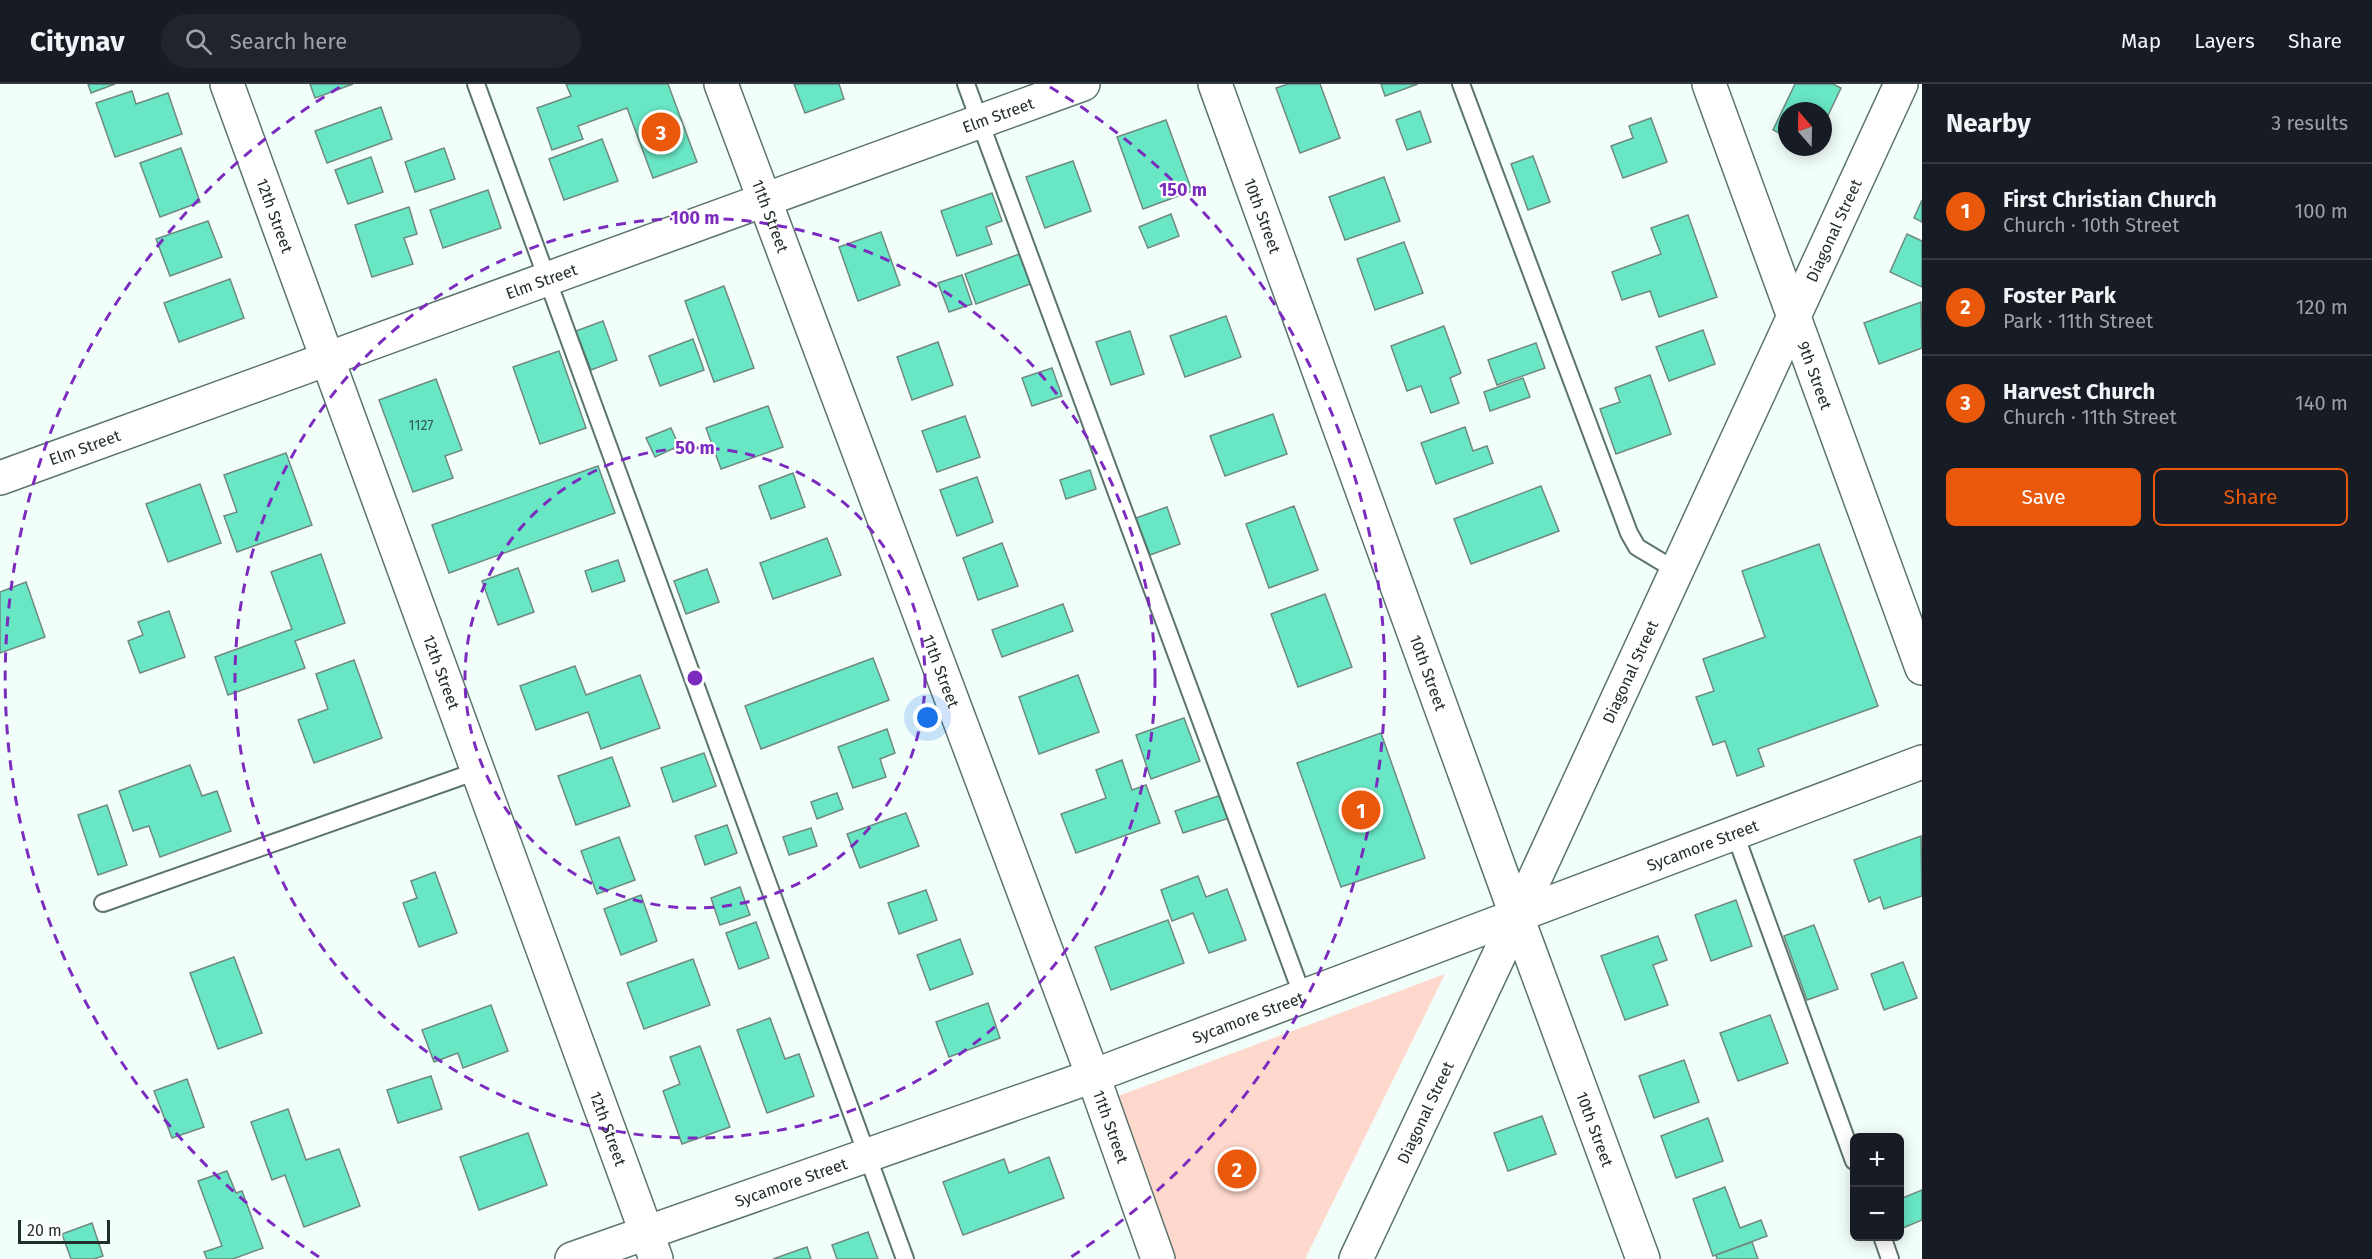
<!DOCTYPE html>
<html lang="en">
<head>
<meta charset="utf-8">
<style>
  :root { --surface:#171b24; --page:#20242c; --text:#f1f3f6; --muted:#9ea1a6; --line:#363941; --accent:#ea580c }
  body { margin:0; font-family:"Fira Sans",sans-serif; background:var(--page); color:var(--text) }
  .controls { position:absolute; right:18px; bottom:18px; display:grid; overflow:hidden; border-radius:9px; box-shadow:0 3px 15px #0003 }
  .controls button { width:54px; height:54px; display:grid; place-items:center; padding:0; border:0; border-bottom:2px solid var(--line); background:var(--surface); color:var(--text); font:30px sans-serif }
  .compass { position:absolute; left:1778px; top:18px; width:54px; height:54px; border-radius:50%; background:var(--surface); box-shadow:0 3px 15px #0003; rotate:340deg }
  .scale { position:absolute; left:18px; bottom:15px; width:92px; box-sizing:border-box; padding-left:6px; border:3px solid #232e2a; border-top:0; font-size:16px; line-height:21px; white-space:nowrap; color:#232e2a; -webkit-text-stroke:4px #fff; paint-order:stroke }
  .you { position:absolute; left:928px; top:634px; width:21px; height:21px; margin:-15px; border:4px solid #fff; border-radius:50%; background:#1a73e8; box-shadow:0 0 0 9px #1a73e833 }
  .badge { display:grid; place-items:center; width:39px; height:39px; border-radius:50%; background:var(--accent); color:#fff; font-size:20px; font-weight:700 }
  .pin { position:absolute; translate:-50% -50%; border:3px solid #fff; box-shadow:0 2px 6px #0006 }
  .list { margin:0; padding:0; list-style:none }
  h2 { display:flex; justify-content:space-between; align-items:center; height:78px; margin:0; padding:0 24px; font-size:26px }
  h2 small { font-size:20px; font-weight:400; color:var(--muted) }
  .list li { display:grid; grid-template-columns:39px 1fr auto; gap:18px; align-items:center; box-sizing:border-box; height:96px; padding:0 24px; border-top:2px solid var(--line) }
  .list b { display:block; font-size:22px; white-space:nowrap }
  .list p { margin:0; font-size:20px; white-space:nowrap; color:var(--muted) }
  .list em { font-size:20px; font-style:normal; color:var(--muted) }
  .actions { display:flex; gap:12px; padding:18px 24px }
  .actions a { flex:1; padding:14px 0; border:2px solid var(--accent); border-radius:9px; text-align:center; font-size:21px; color:var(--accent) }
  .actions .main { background:var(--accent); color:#fff }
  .icon { flex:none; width:33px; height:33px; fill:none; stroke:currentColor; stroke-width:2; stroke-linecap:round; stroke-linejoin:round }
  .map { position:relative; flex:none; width:1922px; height:1175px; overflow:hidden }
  header { display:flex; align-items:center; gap:36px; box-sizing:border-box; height:84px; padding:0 30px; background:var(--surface); border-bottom:2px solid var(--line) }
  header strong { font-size:28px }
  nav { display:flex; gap:33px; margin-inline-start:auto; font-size:21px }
  .search { width:420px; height:54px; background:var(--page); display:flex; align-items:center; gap:15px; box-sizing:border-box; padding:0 21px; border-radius:33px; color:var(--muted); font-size:22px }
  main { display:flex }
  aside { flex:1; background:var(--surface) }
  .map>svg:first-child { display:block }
  .green { fill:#ffd8cd }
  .building { fill:#69e7c5; stroke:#6f8a80; stroke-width:1.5 }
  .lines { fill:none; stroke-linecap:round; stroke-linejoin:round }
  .service-casing { stroke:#5b756c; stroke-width:20 }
  .minor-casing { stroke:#5b756c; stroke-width:36 }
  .tertiary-casing { stroke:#5b756c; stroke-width:36 }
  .secondary-casing { stroke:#5b756c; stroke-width:36 }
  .service { stroke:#fff; stroke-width:16 }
  .minor { stroke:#fff; stroke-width:33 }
  .tertiary { stroke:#fff; stroke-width:33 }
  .secondary { stroke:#fff; stroke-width:33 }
  .ring { fill:none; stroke:#7b2cbf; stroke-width:3; stroke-dasharray:10 8 }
  .labels { text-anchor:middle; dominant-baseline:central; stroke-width:4.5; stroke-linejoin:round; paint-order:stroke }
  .number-label { font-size:14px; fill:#345c51 }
  .street-label { font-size:16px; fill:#232e2a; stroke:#fff }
  .centre { fill:#7b2cbf; stroke:#fff; stroke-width:3 }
  .ring-label { font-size:18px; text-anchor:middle; font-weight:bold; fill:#7b2cbf; stroke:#fff; stroke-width:4.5; stroke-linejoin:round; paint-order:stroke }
</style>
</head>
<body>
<header>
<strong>Citynav</strong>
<div class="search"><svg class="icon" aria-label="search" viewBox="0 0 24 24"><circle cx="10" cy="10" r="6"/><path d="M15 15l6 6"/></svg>Search here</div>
<nav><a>Map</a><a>Layers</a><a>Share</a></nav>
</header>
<main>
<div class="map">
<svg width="1922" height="1175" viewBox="0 0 1922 1175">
  <rect width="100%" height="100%" fill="#f2fefa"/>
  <path class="green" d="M1445,890L1305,1175H1158L1102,1018Z"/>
  <g class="building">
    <path d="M88,0H115L91,9Z"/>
    <path d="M310,0H353L315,14Z"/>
    <path d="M566,0H668L697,78L653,94L627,24L578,42L583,55L552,66L537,24L571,12Z"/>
    <path d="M794,0H839L844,15L805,29Z"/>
    <path d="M1288,0H1320L1340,54L1300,69L1276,4Z"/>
    <path d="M1381,0H1418L1385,12Z"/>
    <path d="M1795,0H1833L1841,4L1823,42V27H1787V53L1773,46Z"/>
    <path d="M132,7L136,20L168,9L182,50L115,73L96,19Z"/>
    <path d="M381,23L392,55L327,79L315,47Z"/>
    <path d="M1420,27L1431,58L1407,66L1396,36Z"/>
    <path d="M1651,34L1667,78L1623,94L1611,62L1633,54L1629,42Z"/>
    <path d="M1166,36L1192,107L1143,125L1117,53Z"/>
    <path d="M602,55L618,97L564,116L549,75Z"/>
    <path d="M181,64L200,118L160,133L140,79Z"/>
    <path d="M444,64L455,95L415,108L405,78Z"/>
    <path d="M1533,72L1550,118L1528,126L1511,80Z"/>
    <path d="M371,73L383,108L348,120L335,86Z"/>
    <path d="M1073,77L1091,127L1045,144L1026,93Z"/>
    <path d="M1384,93L1400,137L1345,156L1329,113Z"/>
    <path d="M488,106L501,144L443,164L430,126Z"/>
    <path d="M992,109L1002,137L986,143L992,160L957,172L941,127Z"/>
    <path d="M1922,116V138L1914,134Z"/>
    <path d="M409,123L417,150L404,154L413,180L372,193L355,141Z"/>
    <path d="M1171,130L1179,152L1148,164L1139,143Z"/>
    <path d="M1688,131L1717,213L1659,233L1650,207L1622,216L1612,188L1661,170L1651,144Z"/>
    <path d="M208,137L222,173L170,192L156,155Z"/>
    <path d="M881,148L900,201L858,217L839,163Z"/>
    <path d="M1907,150L1922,157V203L1890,188Z"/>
    <path d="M1404,158L1423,209L1375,226L1357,175Z"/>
    <path d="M1022,169L1033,199L976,220L965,190Z"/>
    <path d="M962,191L972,220L949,228L938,199Z"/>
    <path d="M230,195L244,234L179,258L164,219Z"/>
    <path d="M724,202L754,284L714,298L685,217Z"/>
    <path d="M1921,218L1922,264L1879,280L1864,239Z"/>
    <path d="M1226,232L1241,273L1185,293L1170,252Z"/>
    <path d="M603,237L617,276L591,286L576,247Z"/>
    <path d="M1444,242L1461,289L1450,294L1459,319L1431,329L1421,302L1407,307L1391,262Z"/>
    <path d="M1703,246L1715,280L1669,297L1656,263Z"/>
    <path d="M1130,247L1144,290L1111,301L1096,258Z"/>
    <path d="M693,255L704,286L660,302L649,272Z"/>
    <path d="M938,258L953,301L912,316L897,273Z"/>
    <path d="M1536,259L1545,284L1497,301L1488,276Z"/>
    <path d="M559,267L586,344L540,360L513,283Z"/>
    <path d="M1052,284L1062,312L1032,322L1022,294Z"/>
    <path d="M1650,291L1671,350L1616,370L1600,325L1620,318L1615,304Z"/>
    <path d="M1523,294L1530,313L1490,327L1484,308Z"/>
    <path d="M436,295L462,366L445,372L453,394L413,408L379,316Z"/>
    <path d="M768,322L783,363L721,385L706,344Z"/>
    <path d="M1273,330L1287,370L1225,392L1210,352Z"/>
    <path d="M965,332L980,373L937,388L922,347Z"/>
    <path d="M1465,343L1473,367L1487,362L1493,379L1436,400L1421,359Z"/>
    <path d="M671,344L679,362L655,373L646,354Z"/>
    <path d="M286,369L312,441L237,468L224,432L237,428L224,391Z"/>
    <path d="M598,382L615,429L449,489L432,441Z"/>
    <path d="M1090,386L1096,405L1066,415L1060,396Z"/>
    <path d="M793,389L805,423L771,435L759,402Z"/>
    <path d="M977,393L993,438L957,452L940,406Z"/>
    <path d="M200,400L221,459L168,478L146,420Z"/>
    <path d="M1541,402L1559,447L1471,480L1454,435Z"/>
    <path d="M1294,422L1318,486L1269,504L1246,440Z"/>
    <path d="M1167,423L1180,460L1150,471L1136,434Z"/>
    <path d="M827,454L841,491L773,515L760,479Z"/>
    <path d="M1002,459L1018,502L978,516L963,474Z"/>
    <path d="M1819,460L1878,622L1758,665L1764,682L1737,692L1725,657L1713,661L1696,613L1714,607L1703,575L1765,553L1742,487Z"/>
    <path d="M321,470L345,539L295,557L305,584L228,611L215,573L292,545L271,488Z"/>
    <path d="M618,476L625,497L592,508L585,487Z"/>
    <path d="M518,484L534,528L498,541L482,497Z"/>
    <path d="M707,485L719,518L686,530L674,497Z"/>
    <path d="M26,498L45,553L0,569V508Z"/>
    <path d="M1325,510L1352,583L1298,603L1271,530Z"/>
    <path d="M1063,520L1073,547L1002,573L992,546Z"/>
    <path d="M169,527L185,573L140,589L128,557L143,551L138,538Z"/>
    <path d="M873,574L889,616L761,665L745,622Z"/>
    <path d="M354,576L382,654L314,679L298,636L328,625L316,590Z"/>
    <path d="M575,582L586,611L640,591L660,644L601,665L588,628L536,646L520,602Z"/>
    <path d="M1078,591L1099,648L1039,670L1019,613Z"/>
    <path d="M1184,634L1200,677L1151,695L1136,651Z"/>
    <path d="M887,645L895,669L880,675L886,693L853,704L838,663Z"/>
    <path d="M1381,649L1425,774L1341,803L1297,679Z"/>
    <path d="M704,669L716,702L673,718L661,684Z"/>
    <path d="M612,673L630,722L576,741L558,692Z"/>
    <path d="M1122,676L1132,706L1146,701L1160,739L1076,769L1061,730L1106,714L1096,686Z"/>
    <path d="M190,681L202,712L217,707L231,747L160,773L149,742L133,747L119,707Z"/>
    <path d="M837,709L843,725L817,735L811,718Z"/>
    <path d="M1221,711L1229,734L1183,749L1175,727Z"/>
    <path d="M107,721L127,781L98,791L78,731Z"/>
    <path d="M906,729L919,762L860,784L847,750Z"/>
    <path d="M727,741L737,769L705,781L695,752Z"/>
    <path d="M811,744L817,762L789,771L783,753Z"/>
    <path d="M1921,752L1922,812L1884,825L1880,813L1869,818L1854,776Z"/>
    <path d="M619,753L635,796L597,810L581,767Z"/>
    <path d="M435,788L457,849L419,863L403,819L417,814L411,797Z"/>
    <path d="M1198,792L1206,813L1227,805L1246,856L1209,869L1193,829L1172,837L1161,806Z"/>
    <path d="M740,803L750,831L720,841L711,814Z"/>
    <path d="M926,806L937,836L899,850L888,819Z"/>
    <path d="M641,811L657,857L621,871L604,825Z"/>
    <path d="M1736,816L1752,862L1711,877L1695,831Z"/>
    <path d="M1168,836L1184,879L1111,906L1095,863Z"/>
    <path d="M756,838L769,874L739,885L726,849Z"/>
    <path d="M1814,841L1838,905L1807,916L1784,852Z"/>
    <path d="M1658,852L1667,876L1653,881L1668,921L1625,936L1601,872Z"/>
    <path d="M960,855L973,890L930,906L917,871Z"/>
    <path d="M234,873L262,949L218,965L190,889Z"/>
    <path d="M693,875L710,921L644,945L627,899Z"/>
    <path d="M1903,878L1917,914L1884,926L1871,890Z"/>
    <path d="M988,919L1000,954L949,973L936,938Z"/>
    <path d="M491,921L508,967L463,984L458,969L434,978L422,946Z"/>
    <path d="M1770,931L1788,979L1738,997L1720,949Z"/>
    <path d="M770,934L785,975L799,970L814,1012L767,1029L737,946Z"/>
    <path d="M700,962L730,1043L682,1060L663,1007L680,1000L670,973Z"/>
    <path d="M1684,976L1699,1018L1654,1034L1639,992Z"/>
    <path d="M431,992L442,1025L398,1039L387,1006Z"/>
    <path d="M187,995L204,1043L172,1054L154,1007Z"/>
    <path d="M288,1025L306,1076L339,1065L360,1122L304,1143L285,1091L272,1096L251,1038Z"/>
    <path d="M1542,1032L1556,1070L1508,1087L1494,1049Z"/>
    <path d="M1708,1034L1723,1077L1676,1094L1661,1052Z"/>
    <path d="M528,1049L547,1101L479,1126L460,1073Z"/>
    <path d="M1049,1073L1064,1114L963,1151L943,1098L1004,1075L1009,1089Z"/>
    <path d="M227,1087L236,1109L242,1107L263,1164L233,1175H207L204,1168L222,1162L198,1097Z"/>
    <path d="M1725,1103L1740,1144L1761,1136L1767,1152L1713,1172L1693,1115Z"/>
    <path d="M1922,1106V1136L1903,1144L1900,1136V1115Z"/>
    <path d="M92,1139L103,1172L94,1175H71L62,1150Z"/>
    <path d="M868,1148L878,1175H837L832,1161Z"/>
    <path d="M1752,1158L1758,1175H1717L1716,1171Z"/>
    <path d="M807,1163L811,1175H773Z"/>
  </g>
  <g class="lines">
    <defs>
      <g id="service">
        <path d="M476,0L905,1175"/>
        <path d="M966,0L1303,913"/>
        <path d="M1461,0L1629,449L1637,463L1677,487"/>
        <path d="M1735,750L1854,1077"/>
        <path d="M103,819L477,687"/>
        <path d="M1882,1152L1890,1175"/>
      </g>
      <g id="minor">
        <path id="s1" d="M721,0L1093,992L1158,1175"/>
        <path id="s2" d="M1215,0L1517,833L1643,1175"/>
        <path id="s3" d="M1709,0L1922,584"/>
        <path id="s4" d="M572,1175L1093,992L1922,678"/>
      </g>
      <g id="tertiary">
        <path id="s5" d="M227,0L656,1175"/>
      </g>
      <g id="secondary">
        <path id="s6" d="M0,394L1083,0"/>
        <path id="s7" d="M1356,1175L1517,833L1901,0"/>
      </g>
    </defs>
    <use href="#service" class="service-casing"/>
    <use href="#minor" class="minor-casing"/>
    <use href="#tertiary" class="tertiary-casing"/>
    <use href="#secondary" class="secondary-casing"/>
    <use href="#service" class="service"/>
    <use href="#minor" class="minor"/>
    <use href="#tertiary" class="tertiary"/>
    <use href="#secondary" class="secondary"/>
  </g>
  <g class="ring">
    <circle cx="695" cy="594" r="230"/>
    <circle cx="695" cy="594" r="460"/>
    <path d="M319 1173A690 690 0 0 1 340 3M1050 3A690 690 0 0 1 1071 1173"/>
  </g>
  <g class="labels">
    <g class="number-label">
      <text x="421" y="341">1127</text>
    </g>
    <g class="street-label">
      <text stroke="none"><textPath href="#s6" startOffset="1062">Elm Street</textPath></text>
      <text stroke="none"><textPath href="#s5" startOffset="140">12th Street</textPath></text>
      <text stroke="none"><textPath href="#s2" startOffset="140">10th Street</textPath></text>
      <text stroke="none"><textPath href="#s1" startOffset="141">11th Street</textPath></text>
      <text stroke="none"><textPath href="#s7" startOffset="1134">Diagonal Street</textPath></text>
      <text stroke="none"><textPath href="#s6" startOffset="576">Elm Street</textPath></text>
      <text stroke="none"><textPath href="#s3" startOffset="310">9th Street</textPath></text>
      <text stroke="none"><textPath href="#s6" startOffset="90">Elm Street</textPath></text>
      <text stroke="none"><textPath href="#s1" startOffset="627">11th Street</textPath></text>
      <text stroke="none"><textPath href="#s5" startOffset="626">12th Street</textPath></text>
      <text stroke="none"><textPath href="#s2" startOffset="626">10th Street</textPath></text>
      <text stroke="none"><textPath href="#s7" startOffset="648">Diagonal Street</textPath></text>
      <text stroke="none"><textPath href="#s4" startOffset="1204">Sycamore Street</textPath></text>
      <text stroke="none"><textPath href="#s4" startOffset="718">Sycamore Street</textPath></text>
      <text stroke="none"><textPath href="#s7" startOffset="162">Diagonal Street</textPath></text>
      <text stroke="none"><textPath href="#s1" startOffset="1113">11th Street</textPath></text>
      <text stroke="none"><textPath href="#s5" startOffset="1112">12th Street</textPath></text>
      <text stroke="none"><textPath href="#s2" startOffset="1112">10th Street</textPath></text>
      <text stroke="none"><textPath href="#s4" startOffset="232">Sycamore Street</textPath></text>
    </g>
  </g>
  <circle cx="695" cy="594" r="9" class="centre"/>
  <g class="ring-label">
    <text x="1183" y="112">150 m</text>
    <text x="695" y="140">100 m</text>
    <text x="695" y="370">50 m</text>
  </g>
</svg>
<div class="controls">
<button>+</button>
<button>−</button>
</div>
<svg class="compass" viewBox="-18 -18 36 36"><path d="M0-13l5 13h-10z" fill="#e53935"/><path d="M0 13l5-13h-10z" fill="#9ea1a6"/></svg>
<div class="scale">20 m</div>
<div class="you"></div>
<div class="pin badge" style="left:1361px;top:726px">1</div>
<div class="pin badge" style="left:1237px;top:1085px">2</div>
<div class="pin badge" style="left:661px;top:48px">3</div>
</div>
<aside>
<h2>Nearby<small>3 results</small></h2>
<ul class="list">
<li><span class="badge">1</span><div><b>First Christian Church</b><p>Church · 10th Street</p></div><em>100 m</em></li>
<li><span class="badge">2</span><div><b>Foster Park</b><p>Park · 11th Street</p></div><em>120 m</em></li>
<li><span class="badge">3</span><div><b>Harvest Church</b><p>Church · 11th Street</p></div><em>140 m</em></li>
</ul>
<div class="actions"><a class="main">Save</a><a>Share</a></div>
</aside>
</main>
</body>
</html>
